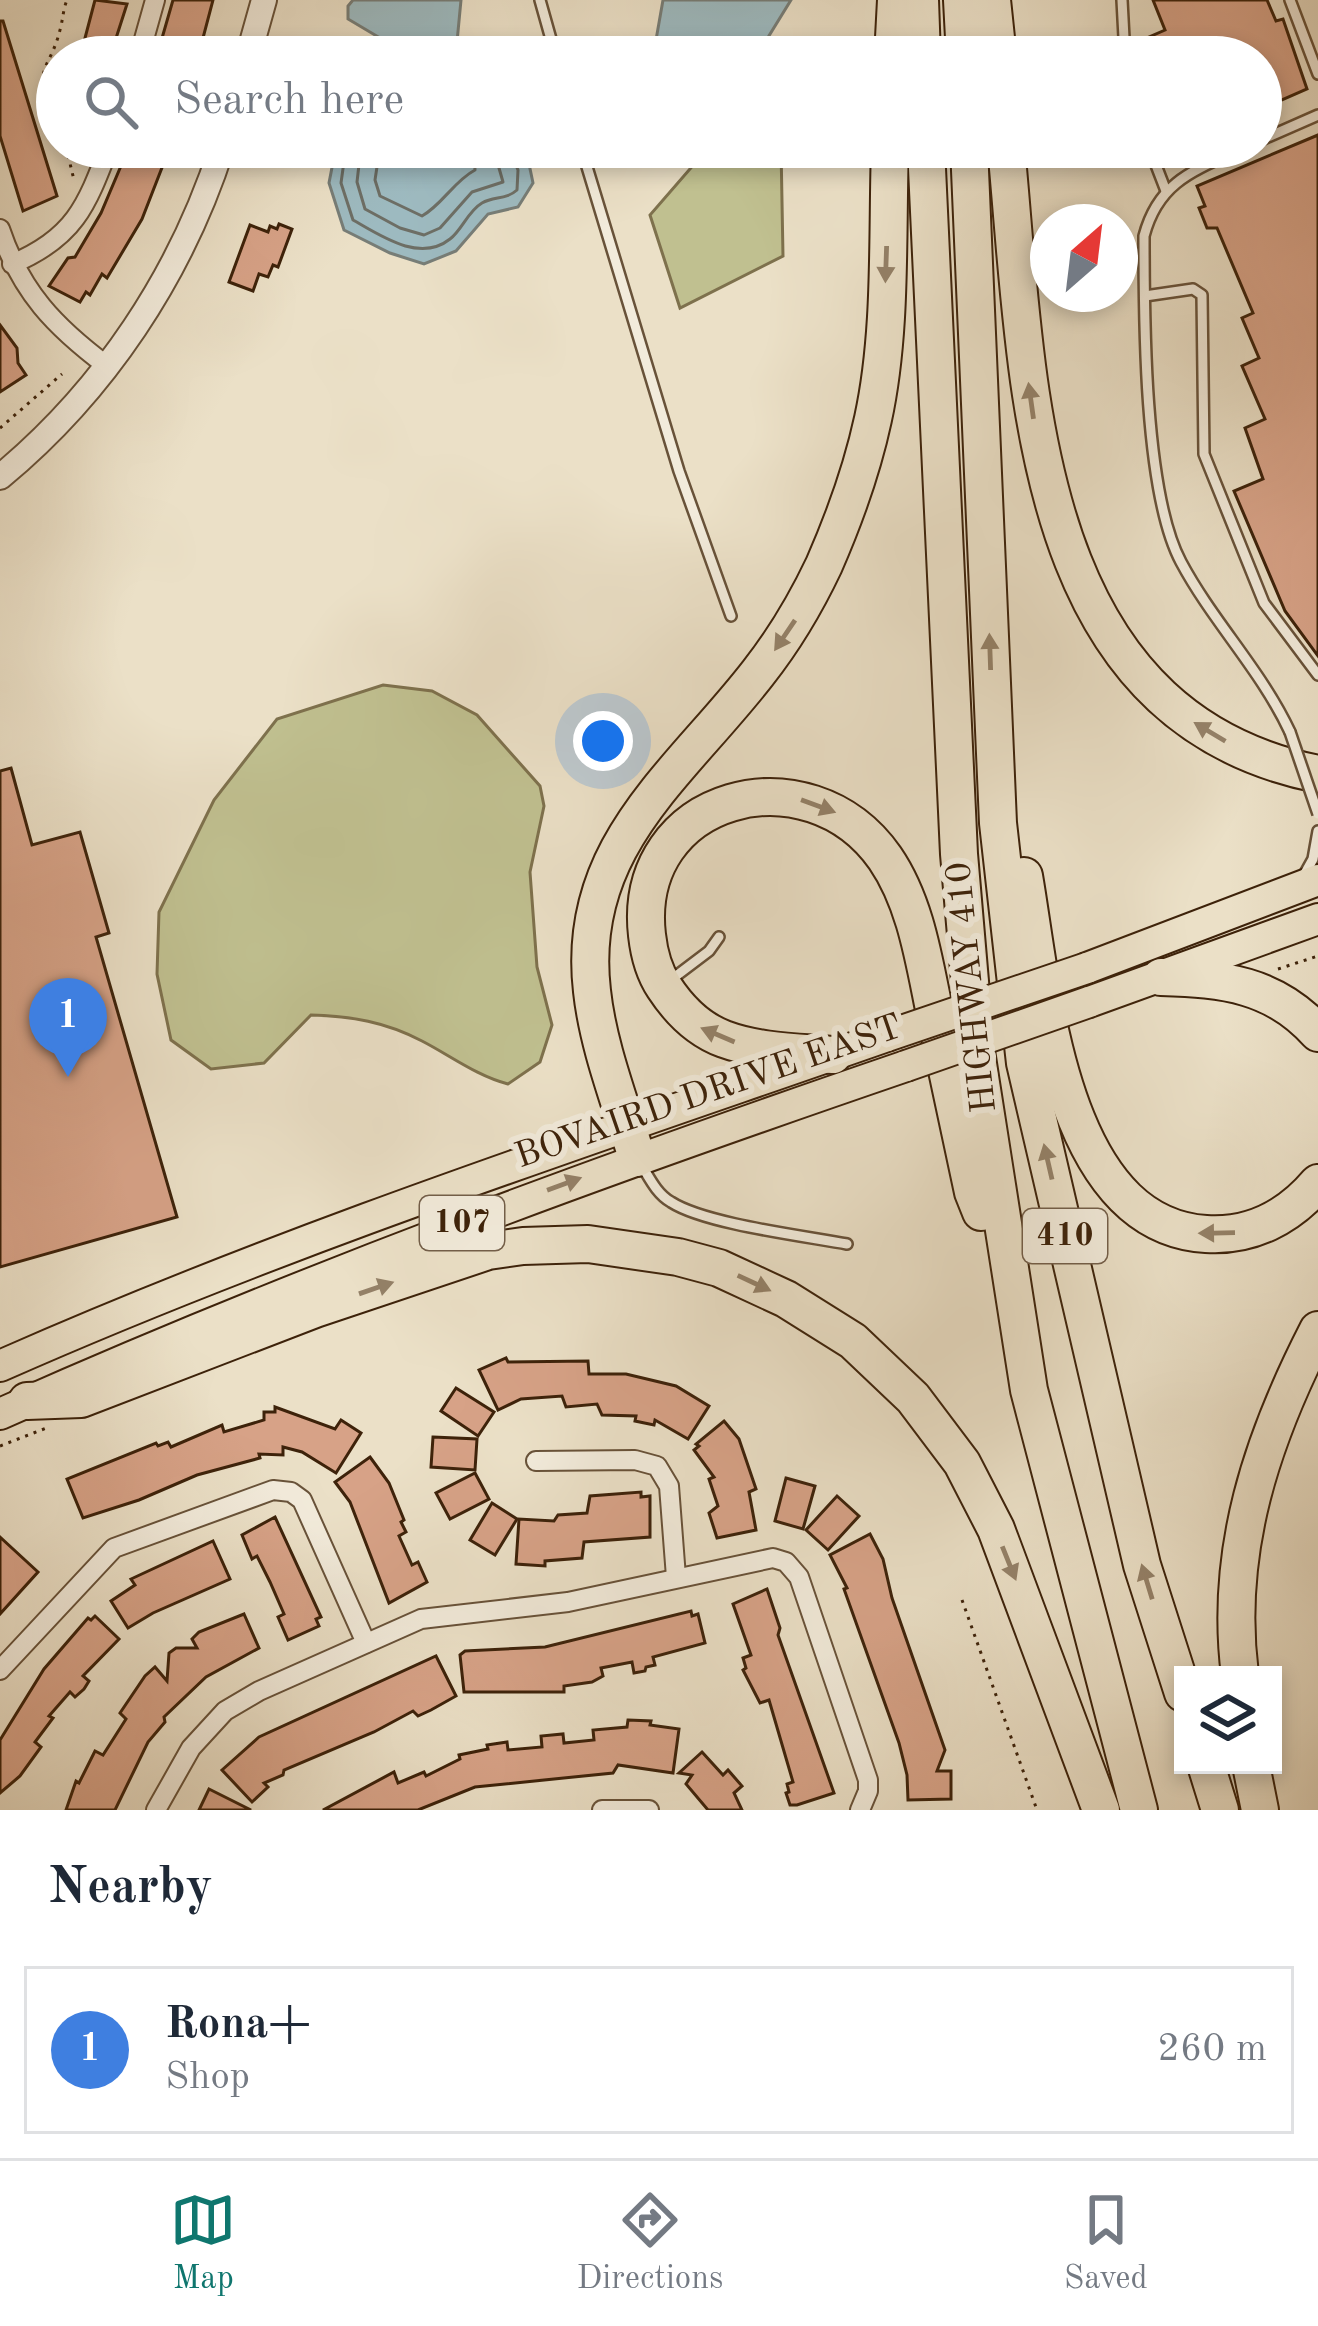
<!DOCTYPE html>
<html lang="en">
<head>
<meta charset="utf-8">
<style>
  :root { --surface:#fff; --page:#f2f2f3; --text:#1f2937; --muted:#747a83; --line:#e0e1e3; --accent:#0f766e }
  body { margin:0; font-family:"Old Standard TT",serif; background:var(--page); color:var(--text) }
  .controls { position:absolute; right:36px; bottom:36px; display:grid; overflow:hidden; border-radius:0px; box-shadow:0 6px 18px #0003 }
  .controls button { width:108px; height:108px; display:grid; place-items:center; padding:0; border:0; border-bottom:3px solid var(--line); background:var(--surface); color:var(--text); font:60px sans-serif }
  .compass { position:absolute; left:1030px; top:204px; width:108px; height:108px; border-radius:50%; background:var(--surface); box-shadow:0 6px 18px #0003; rotate:28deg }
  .you { position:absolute; left:603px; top:741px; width:42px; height:42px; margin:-30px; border:9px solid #fff; border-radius:50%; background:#1a73e8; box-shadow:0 0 0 18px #1a73e833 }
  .badge { display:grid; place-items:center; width:78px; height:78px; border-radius:50%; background:var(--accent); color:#fff; font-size:39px; font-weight:700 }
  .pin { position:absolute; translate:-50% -99px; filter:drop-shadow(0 3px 6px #0008) }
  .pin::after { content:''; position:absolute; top:63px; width:42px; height:36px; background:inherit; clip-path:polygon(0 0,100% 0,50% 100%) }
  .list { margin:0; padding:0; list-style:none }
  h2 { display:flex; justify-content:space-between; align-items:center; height:156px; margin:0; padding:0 48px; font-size:51px }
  h2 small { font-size:39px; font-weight:400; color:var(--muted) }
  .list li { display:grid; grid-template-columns:78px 1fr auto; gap:36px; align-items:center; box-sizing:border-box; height:168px; margin:0 24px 24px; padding:0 24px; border:3px solid var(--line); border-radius:0px }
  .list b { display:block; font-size:45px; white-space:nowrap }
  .list p { margin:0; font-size:39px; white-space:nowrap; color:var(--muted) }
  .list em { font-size:39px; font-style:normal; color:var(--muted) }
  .icon { flex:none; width:66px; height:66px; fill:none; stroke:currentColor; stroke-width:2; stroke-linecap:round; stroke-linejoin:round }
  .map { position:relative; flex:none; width:1318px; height:1810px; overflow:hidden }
  .search { position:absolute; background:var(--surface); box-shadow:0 6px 18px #0003; left:36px; right:36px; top:36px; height:132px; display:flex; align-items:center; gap:30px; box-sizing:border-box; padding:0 42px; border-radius:66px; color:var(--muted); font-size:45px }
  .sheet { height:348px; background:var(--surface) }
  nav { display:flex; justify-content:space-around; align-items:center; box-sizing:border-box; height:168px; border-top:3px solid var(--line); background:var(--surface); font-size:33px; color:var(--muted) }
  nav a { display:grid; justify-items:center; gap:6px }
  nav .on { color:var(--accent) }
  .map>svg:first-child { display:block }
  .green { fill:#c0c090; stroke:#7e714d; stroke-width:3 }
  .water { fill:#9dbac0; stroke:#777d77; stroke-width:3 }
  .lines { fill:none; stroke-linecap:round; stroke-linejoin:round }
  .shore { stroke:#6d6e65; stroke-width:3 }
  .building { fill:#d7a287; stroke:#3d220a; stroke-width:3 }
  .service-casing { stroke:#685239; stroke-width:14 }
  .minor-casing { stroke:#685239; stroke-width:22 }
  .tertiary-casing { stroke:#685239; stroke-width:28 }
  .primary-casing { stroke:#3d220a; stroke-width:34 }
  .motorway-casing { stroke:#3d220a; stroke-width:40 }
  .path { stroke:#3d220a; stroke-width:3; stroke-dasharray:3 6; stroke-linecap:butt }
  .service { stroke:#f2ebdb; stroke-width:9 }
  .minor { stroke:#f2ebdb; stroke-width:18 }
  .tertiary { stroke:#f2ebdb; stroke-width:24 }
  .primary { stroke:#ebe0c7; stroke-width:30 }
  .motorway { stroke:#ebe0c7; stroke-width:36 }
  .service-bridge-casing { stroke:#685239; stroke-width:14; stroke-linecap:butt }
  .primary-bridge-casing { stroke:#3d220a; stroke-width:34; stroke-linecap:butt }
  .service-bridge { stroke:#f2ebdb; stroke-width:9 }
  .primary-bridge { stroke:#ebe0c7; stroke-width:30 }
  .oneway { fill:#948168 }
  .labels { text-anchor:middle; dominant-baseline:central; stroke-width:12; stroke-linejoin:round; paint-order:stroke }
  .shield { fill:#f2ebdb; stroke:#735e49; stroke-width:3 }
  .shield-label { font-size:33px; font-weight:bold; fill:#3d220a }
  .street-label { font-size:36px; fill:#3d220a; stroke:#f2ebdb }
</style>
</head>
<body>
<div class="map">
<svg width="1318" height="1810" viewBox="0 0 1318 1810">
  <rect width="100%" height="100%" fill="#ebe0c7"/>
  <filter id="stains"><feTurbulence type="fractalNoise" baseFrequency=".00167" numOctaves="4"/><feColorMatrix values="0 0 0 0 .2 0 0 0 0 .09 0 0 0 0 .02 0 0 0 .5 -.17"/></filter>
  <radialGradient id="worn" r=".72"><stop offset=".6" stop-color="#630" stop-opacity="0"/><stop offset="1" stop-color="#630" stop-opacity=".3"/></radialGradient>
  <g class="green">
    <path d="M709,147H781L783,256L680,308L650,215Z"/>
    <path d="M383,685L432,691L477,715L540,786L544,806L530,872L537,967L552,1025L540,1062L508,1084C477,1076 451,1056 422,1041C386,1022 351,1016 311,1015L264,1063L211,1069L171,1040L157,974L159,912L214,800L277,719Z"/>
  </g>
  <g class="water">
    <path d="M353,0H461L457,42L463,57H412L348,19V6Z"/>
    <path d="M663,0H791L756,57H653Z"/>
    <path d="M336,147H516L529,164L533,183L518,207L488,214L456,251L424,264L390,253L344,230L329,183Z"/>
  </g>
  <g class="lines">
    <g class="shore">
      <path d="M346,147L341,183L353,220C381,236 420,263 450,239C462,230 468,211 482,203C494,196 506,200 517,190L518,170L508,147"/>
      <path d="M361,147L357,182L365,209L400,228L424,235L440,228L472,192L503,182L493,147"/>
      <path d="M380,147L375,180L380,196L422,216C442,205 454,181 475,170L474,147"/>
    </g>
  </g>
  <g class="building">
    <path d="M95,0L127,4L110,57H80Z"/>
    <path d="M173,0H213L198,57H161L158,52Z"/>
    <path d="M1153,0H1267L1276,21L1283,19L1307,89L1261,109V57H1141L1140,41L1165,30Z"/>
    <path d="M0,21H3L57,196L23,211L0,136Z"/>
    <path d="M1318,135V656L1285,611L1234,491L1263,479L1245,428L1265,419L1242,366L1259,358L1242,318L1253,313L1217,228H1207L1199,208L1205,206L1197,186Z"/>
    <path d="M129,147H170L142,219L107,278L102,274L90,295L86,292L80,302L49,286L68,258L75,257L101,213Z"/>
    <path d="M279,224L292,229L278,267L273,265L268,277L259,274L253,291L229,282L250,225L268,232L270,226L277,229Z"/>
    <path d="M0,325L17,348L18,363L26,375L0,392Z"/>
    <path d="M11,768L32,845L80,832L109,933L96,937L177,1217L0,1267V771Z"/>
    <path d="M506,1358L508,1362L588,1361L589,1374H626L676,1386L709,1406L688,1439L655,1420L654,1425L635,1421L636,1416L602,1415L597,1404L566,1407L562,1396L521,1399L498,1410L479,1370Z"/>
    <path d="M456,1388L494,1412L478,1436L441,1411Z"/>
    <path d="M275,1407L335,1429L341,1420L361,1433L336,1473L302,1452L283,1447V1455L259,1454L260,1458L197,1475L139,1500L83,1518L67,1479L156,1443L158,1446L168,1442L171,1447L222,1425L224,1432L264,1420V1412H275Z"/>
    <path d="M724,1421L739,1439L756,1489L749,1492L756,1530L717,1538L709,1513L718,1506L709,1479L714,1477L694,1450L699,1446L696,1444Z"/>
    <path d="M433,1437L477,1439L475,1470L431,1467Z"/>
    <path d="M370,1457L389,1483L404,1520L401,1522L406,1532L399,1536L412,1565L418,1562L427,1582L389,1603L350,1502L335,1482Z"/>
    <path d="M475,1473L489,1499L450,1519L436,1493Z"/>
    <path d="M786,1478L815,1486L803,1529L775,1521Z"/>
    <path d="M641,1492V1497L650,1496V1537L584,1542L582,1558L545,1561V1566L516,1564L519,1519L554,1521L558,1515L587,1513L590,1496Z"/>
    <path d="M837,1496L859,1516L828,1550L806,1530Z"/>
    <path d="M492,1503L517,1519L495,1555L470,1540Z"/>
    <path d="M275,1517L321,1617L316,1619L319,1626L288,1640L278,1617L284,1614L270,1582L257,1556L252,1559L242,1535Z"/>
    <path d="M870,1534L883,1559L892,1598L945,1750L937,1771H951V1799L908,1800L907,1775L899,1743L844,1589L847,1588L830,1555Z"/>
    <path d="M0,1537L38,1572L0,1614Z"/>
    <path d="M213,1541L230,1579L153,1613L128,1628L111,1601L135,1585L131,1579Z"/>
    <path d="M767,1589L780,1628L778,1635L834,1793L797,1805H790L786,1793L789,1792L787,1784L793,1782L769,1700L760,1703L743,1670L746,1668L743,1658L751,1655L733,1604Z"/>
    <path d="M691,1611L692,1616L698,1614L705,1643L653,1657L655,1665L646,1667L645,1671L634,1673L632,1662L601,1668L603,1676L592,1682L564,1686V1692H464L460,1655L465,1651L545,1647Z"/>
    <path d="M244,1614L259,1648L206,1677L164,1717L165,1722L148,1742L115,1810H66L76,1781L79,1783L95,1751L103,1755L126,1719L120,1713L145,1676L155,1667L167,1681L169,1653L176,1648H197L192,1639L199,1632Z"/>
    <path d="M95,1616L119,1639L83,1676L89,1681L84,1689L75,1697L70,1692L49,1716L53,1718L35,1742L41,1747L20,1776L0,1793V1740L44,1669L88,1618L91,1620Z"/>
    <path d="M436,1656L456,1696L431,1710L418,1716L413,1711L374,1732L284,1770L283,1775L264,1783L268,1787L252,1802L222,1770L259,1737Z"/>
    <path d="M628,1720L651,1721L650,1725L679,1729L673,1773L618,1765L613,1773L475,1787L418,1810H323L394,1772L398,1783L424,1772L426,1776L460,1759L459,1755L488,1749L487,1745L507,1742L508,1750L542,1747L541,1736L563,1734L564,1743L594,1740L593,1730L627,1727Z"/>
    <path d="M702,1752L723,1775L728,1770L742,1786L734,1793L742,1810H708L686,1784L692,1775L679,1773Z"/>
    <path d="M209,1789L251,1810H199Z"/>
  </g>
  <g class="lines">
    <defs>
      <g id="service">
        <path d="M540,0L556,57"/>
        <path d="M1122,0L1125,57"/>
        <path d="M1290,0L1318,74"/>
        <path d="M1261,140L1318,115"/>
        <path d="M581,147L679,471L731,616"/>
        <path d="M1149,147L1166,191"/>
        <path d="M1246,147C1198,169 1159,179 1144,236C1144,318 1144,493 1181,562C1213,622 1261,670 1290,732"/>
        <path d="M1145,296L1193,289L1202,295L1204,454L1264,603L1318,675"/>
        <path d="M1303,877L1313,859L1318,831"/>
        <path d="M672,979L709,951L719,937"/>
        <path d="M642,1166C650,1179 657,1194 671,1202C705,1224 804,1236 847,1244"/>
      </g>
      <g id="minor">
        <path d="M139,57L155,0"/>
        <path d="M0,229C21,292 55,327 107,366"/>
        <path d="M12,264C74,238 86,207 109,147"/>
        <path d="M536,1461L635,1460L657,1466L669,1486L676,1577"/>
        <path d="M0,1670L114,1548L273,1490L291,1492L302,1500L366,1643"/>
        <path d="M156,1810L191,1748L225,1711L259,1691L421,1619L568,1602L773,1558L786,1562L799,1577L868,1780V1791L860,1810"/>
        <path d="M602,1810H649"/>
      </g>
      <g id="tertiary">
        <path d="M248,57L264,0"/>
        <path d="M0,477C104,391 181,275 222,147"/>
      </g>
      <g id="primary">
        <path d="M1087,968L1318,880"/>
        <path d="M1089,1002L1318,919"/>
        <path d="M0,1366C289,1238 589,1140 887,1036"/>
        <path d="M0,1414C296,1282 599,1171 906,1066"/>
      </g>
      <g id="motorway">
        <path d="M920,0L922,57"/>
        <path d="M962,0L965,57"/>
        <path d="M992,0L998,57"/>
        <path d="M893,57L896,0"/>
        <path d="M926,147L959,854L976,1051L1029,1390L1139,1810"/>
        <path d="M969,147L998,823L1025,1063L1142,1565L1183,1693"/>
        <path d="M1006,147C1029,382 1025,715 1318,774"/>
        <path d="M1024,876C1043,984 1058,1225 1206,1234C1251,1237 1289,1217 1318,1183"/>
        <path d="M1161,977C1224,979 1274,984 1318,1033"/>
        <path d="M833,1055C797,1052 759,1052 724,1039C697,1029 679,1010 664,987C654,972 649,953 647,935C631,795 808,748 885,858C916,903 924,961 935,1014C948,1073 960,1133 973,1192L981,1212"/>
        <path d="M637,1158C621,1104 598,1047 592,991C575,847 679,775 758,673C784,640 806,603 824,565C845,517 862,470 873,419C892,332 887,236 890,147"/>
        <path d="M27,1401L81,1399L315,1309L488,1251L523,1246L588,1244L678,1257L719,1268L786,1299L853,1341L913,1398L962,1463L996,1529L1101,1810"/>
        <path d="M1240,1675C1224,1551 1262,1439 1318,1330"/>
        <path d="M1206,1765L1220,1810"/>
        <path d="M1251,1765L1260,1810"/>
      </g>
    </defs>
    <use href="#service" class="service-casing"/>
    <use href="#minor" class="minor-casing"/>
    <use href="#tertiary" class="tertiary-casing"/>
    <use href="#primary" class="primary-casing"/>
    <use href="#motorway" class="motorway-casing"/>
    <g class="path">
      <path d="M57,116C30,65 49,74 60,30C63,19 63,10 67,0"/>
      <path d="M66,147L74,180"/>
      <path d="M0,428L62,374"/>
      <path d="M1278,969L1318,956"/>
      <path d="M0,1446L49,1427"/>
      <path d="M962,1600L1037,1810"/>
    </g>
    <use href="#service" class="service"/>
    <use href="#minor" class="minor"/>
    <use href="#tertiary" class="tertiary"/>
    <use href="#primary" class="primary"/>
    <use href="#motorway" class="motorway"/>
    <defs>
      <path id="service-bridge" d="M1290,732L1318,814"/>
      <g id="primary-bridge">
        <path d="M887,1036L1087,968"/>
        <path d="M906,1066L1089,1002"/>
      </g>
    </defs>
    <use href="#service-bridge" class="service-bridge-casing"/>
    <use href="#primary-bridge" class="primary-bridge-casing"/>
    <use href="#service-bridge" class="service-bridge"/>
    <use href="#primary-bridge" class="primary-bridge"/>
  </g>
  <defs><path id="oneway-solid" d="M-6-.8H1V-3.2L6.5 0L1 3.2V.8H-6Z" transform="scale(3)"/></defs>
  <g class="oneway">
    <use href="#oneway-solid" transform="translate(886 264) rotate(92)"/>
    <use href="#oneway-solid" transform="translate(1031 401) rotate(-98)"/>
    <use href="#oneway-solid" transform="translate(785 635) rotate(124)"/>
    <use href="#oneway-solid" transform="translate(990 652) rotate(-92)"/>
    <use href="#oneway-solid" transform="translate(1210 732) rotate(-149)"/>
    <use href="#oneway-solid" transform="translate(818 806) rotate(20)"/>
    <use href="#oneway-solid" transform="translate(718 1035) rotate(-157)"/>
    <use href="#oneway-solid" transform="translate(1048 1162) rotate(-103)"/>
    <use href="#oneway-solid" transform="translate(564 1184) rotate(-20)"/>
    <use href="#oneway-solid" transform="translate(1217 1233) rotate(179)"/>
    <use href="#oneway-solid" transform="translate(754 1283) rotate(25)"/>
    <use href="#oneway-solid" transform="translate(376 1288) rotate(-19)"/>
    <use href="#oneway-solid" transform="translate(1009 1563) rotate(68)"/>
    <use href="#oneway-solid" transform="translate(1147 1582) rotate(-107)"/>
  </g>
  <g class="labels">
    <g class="shield">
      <rect x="420" y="1196" width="84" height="54" rx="9"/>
      <rect x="1023" y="1209" width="84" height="54" rx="9"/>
    </g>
    <g class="shield-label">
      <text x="462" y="1223">107</text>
      <text x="1065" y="1236">410</text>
    </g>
    <g class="street-label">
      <text transform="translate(973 987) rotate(-96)">HIGHWAY 410</text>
      <text transform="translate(709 1093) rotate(-19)">BOVAIRD DRIVE EAST</text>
    </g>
  </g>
  <rect width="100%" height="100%" filter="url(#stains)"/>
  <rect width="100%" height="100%" fill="url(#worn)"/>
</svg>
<div class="controls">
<button><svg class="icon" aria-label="layers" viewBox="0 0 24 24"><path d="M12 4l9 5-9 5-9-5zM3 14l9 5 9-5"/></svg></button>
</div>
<svg class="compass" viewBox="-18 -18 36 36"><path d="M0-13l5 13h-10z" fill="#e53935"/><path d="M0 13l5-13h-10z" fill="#747a83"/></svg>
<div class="you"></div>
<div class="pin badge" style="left:68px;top:1077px;background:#3f7fe0">1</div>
<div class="search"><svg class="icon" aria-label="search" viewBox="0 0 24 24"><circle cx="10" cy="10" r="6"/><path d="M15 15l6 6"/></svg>Search here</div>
</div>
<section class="sheet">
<h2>Nearby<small></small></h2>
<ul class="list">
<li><span class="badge" style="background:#3f7fe0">1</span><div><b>Rona+</b><p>Shop</p></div><em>260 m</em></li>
</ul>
</section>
<nav>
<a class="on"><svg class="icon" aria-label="map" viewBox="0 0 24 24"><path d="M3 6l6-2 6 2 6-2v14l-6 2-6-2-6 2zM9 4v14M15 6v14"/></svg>Map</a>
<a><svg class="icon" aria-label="directions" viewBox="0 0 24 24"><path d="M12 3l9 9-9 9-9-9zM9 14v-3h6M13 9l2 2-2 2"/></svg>Directions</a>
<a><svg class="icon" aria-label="saved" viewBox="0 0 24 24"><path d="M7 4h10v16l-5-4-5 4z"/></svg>Saved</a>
</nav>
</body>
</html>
